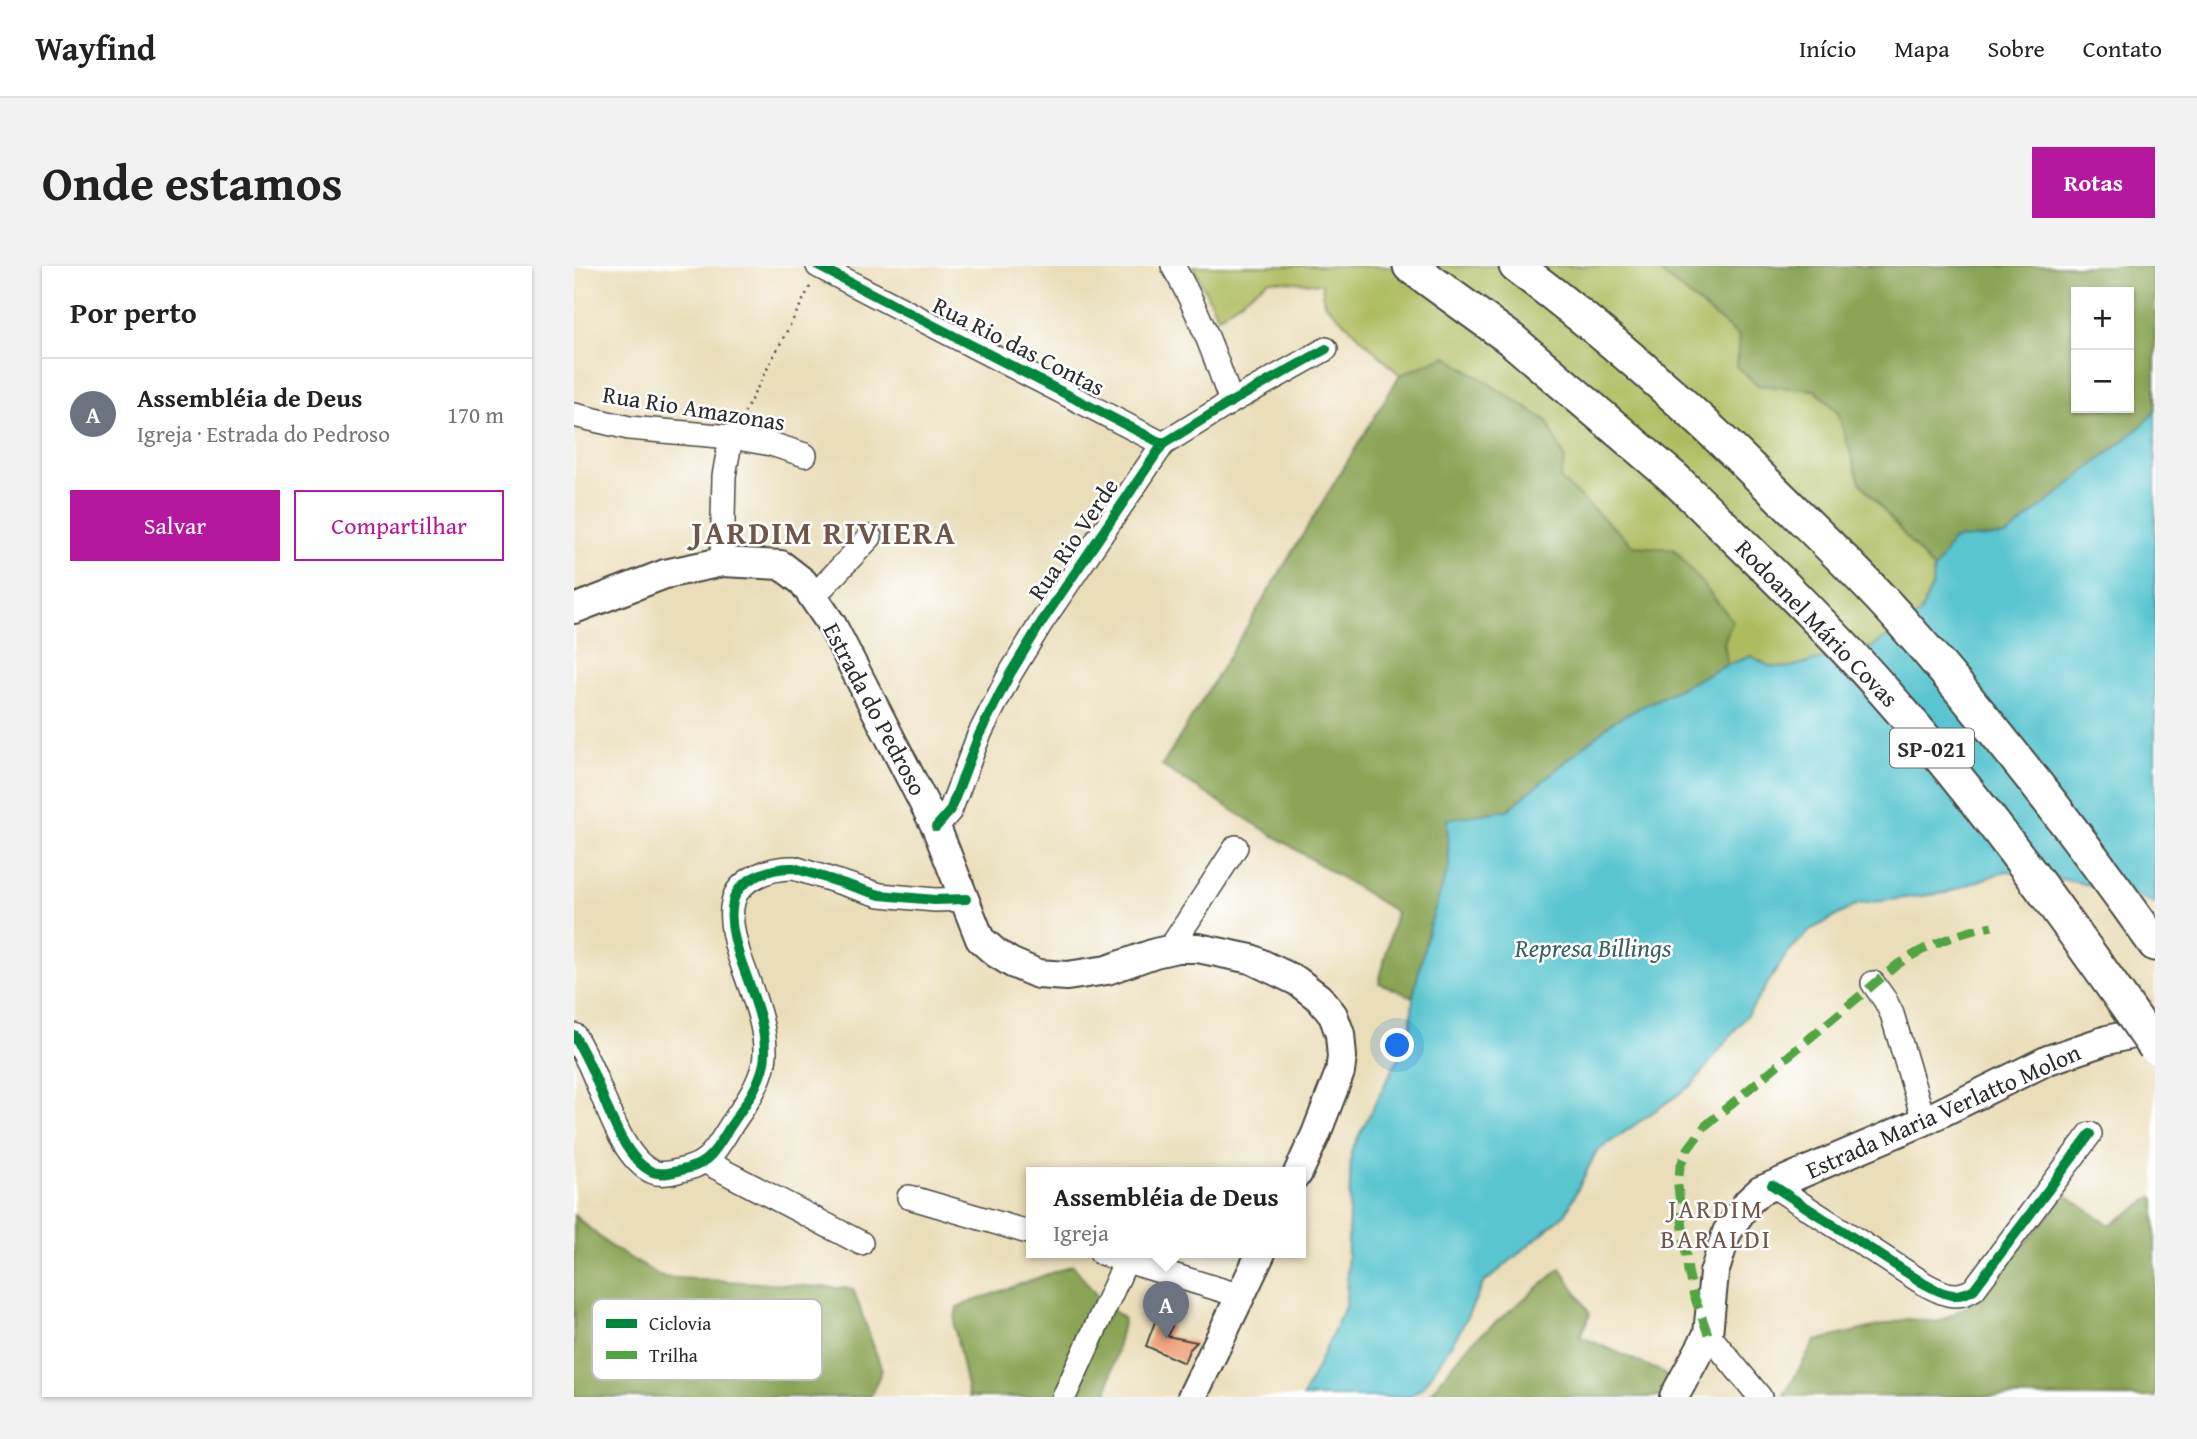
<!DOCTYPE html>
<html lang="pt">
<head>
<meta charset="utf-8">
<style>
  :root { --surface:#fff; --page:#f2f2f2; --text:#222; --muted:#767676; --line:#e0e0e0; --accent:#b5179e }
  body { margin:0; font-family:"Gentium Book Plus",serif; background:var(--page); color:var(--text) }
  .controls { position:absolute; right:21px; top:21px; display:grid; overflow:hidden; border-radius:0px; box-shadow:0 2px 5px #0004 }
  .controls button { width:63px; height:63px; display:grid; place-items:center; padding:0; border:0; border-bottom:2px solid var(--line); background:var(--surface); color:var(--text); font:35px sans-serif }
  .you { position:absolute; left:824px; top:780px; width:24px; height:24px; margin:-18px; border:5px solid #fff; border-radius:50%; background:#1a73e8; box-shadow:0 0 0 10px #1a73e833 }
  .badge { display:grid; place-items:center; width:46px; height:46px; border-radius:50%; background:var(--accent); color:#fff; font-size:23px; font-weight:700 }
  .pin { position:absolute; translate:-50% -58px; filter:drop-shadow(0 2px 4px #0008) }
  .pin::after { content:''; position:absolute; top:37px; width:24px; height:21px; background:inherit; clip-path:polygon(0 0,100% 0,50% 100%) }
  .popup { position:absolute; left:452px; top:901px; width:280px; height:91px; box-sizing:border-box; display:grid; place-content:center; border-radius:0px; background:var(--surface); filter:drop-shadow(0 2px 5px #0005); font-size:23px; white-space:nowrap; color:var(--muted) }
  .popup b { font-size:26px; color:var(--text) }
  .popup::after { content:''; position:absolute; left:50%; top:100%; margin-left:-14px; border:14px solid transparent; border-top-color:var(--surface) }
  .list { margin:0; padding:0; list-style:none }
  h2 { display:flex; justify-content:space-between; align-items:center; height:91px; margin:0; padding:0 28px; font-size:30px }
  h2 small { font-size:23px; font-weight:400; color:var(--muted) }
  .list li { display:grid; grid-template-columns:46px 1fr auto; gap:21px; align-items:center; box-sizing:border-box; height:112px; padding:0 28px; border-top:2px solid var(--line) }
  .list b { display:block; font-size:26px; white-space:nowrap }
  .list p { margin:0; font-size:23px; white-space:nowrap; color:var(--muted) }
  .list em { font-size:23px; font-style:normal; color:var(--muted) }
  .actions { display:flex; gap:14px; padding:21px 28px }
  .actions a { flex:1; padding:16px 0; border:2px solid var(--accent); border-radius:0px; text-align:center; font-size:24px; color:var(--accent) }
  .actions .main { background:var(--accent); color:#fff }
  .map { position:relative; flex:none; width:1581px; height:1131px; overflow:hidden; border-radius:0px }
  header { display:flex; align-items:center; gap:42px; box-sizing:border-box; height:98px; padding:0 35px; background:var(--surface); border-bottom:2px solid var(--line) }
  header strong { font-size:33px }
  nav { display:flex; gap:38px; margin-inline-start:auto; font-size:24px }
  .intro { display:flex; align-items:center; justify-content:space-between; box-sizing:border-box; height:168px; padding:0 42px }
  h1 { margin:0; font-size:49px }
  .button { padding:18px 32px; border-radius:0px; background:var(--accent); color:#fff; font-size:24px; font-weight:700 }
  main { display:flex; gap:42px; padding:0 42px }
  aside { flex:1; background:var(--surface); border-radius:0px; box-shadow:0 2px 5px #0004 }
  .map>svg:first-child { display:block }
  .green { fill:#aebc5e; stroke:#6c7444; stroke-width:2 }
  .forest { fill:#8aa455; stroke:#5a6840; stroke-width:2; fill-rule:evenodd }
  .water { fill:#58c5cf; stroke:#42787d; stroke-width:2 }
  .building { fill:#f1a57f }
  .lines { fill:none; stroke-linecap:round; stroke-linejoin:round }
  .minor-casing { stroke:#484640; stroke-width:26 }
  .major-casing { stroke:#484640; stroke-width:32 }
  .highway-casing { stroke:#484640; stroke-width:37 }
  .path { stroke:#484640; stroke-width:2.5; stroke-dasharray:2 5; stroke-linecap:butt }
  .minor { stroke:#fff; stroke-width:23 }
  .major { stroke:#fff; stroke-width:28 }
  .highway { stroke:#fff; stroke-width:33 }
  .highway-bridge-casing { stroke:#484640; stroke-width:37; stroke-linecap:butt }
  .highway-bridge { stroke:#fff; stroke-width:33 }
  .quiet { stroke:#51a443; stroke-width:9; stroke-dasharray:18 9; stroke-linecap:butt }
  .cycleway-casing { stroke:#fff; stroke-width:15 }
  .cycleway { stroke:#00873e; stroke-width:10 }
  .labels { text-anchor:middle; dominant-baseline:central; stroke-width:5; stroke-linejoin:round; paint-order:stroke }
  .shield { fill:#fff; stroke:#6b6b6b; stroke-width:2 }
  .shield-label { font-size:23px; font-weight:bold; fill:#2b2b2b }
  .street-label { font-size:24px; fill:#2b2b2b; stroke:#fff }
  .water-label { font-size:26px; font-style:italic; fill:#3b6164; stroke:#fff }
  .neighbourhood-label { font-size:26px; letter-spacing:2px; fill:#705648; stroke:#fff }
  .district-label { font-size:32px; font-weight:bold; letter-spacing:2px; fill:#705648; stroke:#fff }
  .key { fill:#fff; stroke:#bfbfbf; stroke-width:2 }
  .key-label { font-size:19px; fill:#2b2b2b }
</style>
</head>
<body>
<header>
<strong>Wayfind</strong>
<nav><a>Início</a><a>Mapa</a><a>Sobre</a><a>Contato</a></nav>
</header>
<div class="intro"><h1>Onde estamos</h1><a class="button">Rotas</a></div>
<main>
<aside>
<h2>Por perto<small></small></h2>
<ul class="list">
<li><span class="badge" style="background:#6b7280">A</span><div><b>Assembléia de Deus</b><p>Igreja · Estrada do Pedroso</p></div><em>170 m</em></li>
</ul>
<div class="actions"><a class="main">Salvar</a><a>Compartilhar</a></div>
</aside>
<div class="map">
<svg width="1581" height="1131" viewBox="0 0 1581 1131">
  <rect width="100%" height="100%" fill="#fff"/>
  <filter id="ink" filterUnits="userSpaceOnUse"><feTurbulence type="fractalNoise" baseFrequency=".0143" numOctaves="2"/><feDisplacementMap in="SourceGraphic" scale="14" xChannelSelector="R" yChannelSelector="G"/><feConvolveMatrix kernelMatrix="1 2 1 2 8 2 1 2 1" color-interpolation-filters="sRGB"/></filter>
  <filter id="wash" filterUnits="userSpaceOnUse"><feTurbulence type="fractalNoise" baseFrequency=".00686" numOctaves="4" result="noise"/><feDisplacementMap in="SourceGraphic" scale="28" xChannelSelector="R" yChannelSelector="G"/><feGaussianBlur stdDeviation="1.57" result="paint"/><feColorMatrix in="noise" values="0 0 0 0 0 0 0 0 0 0 0 0 0 0 0 0 0 1.4 0 .05"/><feComposite in="paint" operator="in"/></filter>
  <g filter="url(#wash)">
    <rect width="100%" height="100%" fill="#eadeba"/>
    <path class="green" d="M619,0H1079L1165,70L1163,101L1184,119L1241,124L1263,145L1286,216L1360,304L1358,320L1346,348L1299,381L1212,402L1195,400L1177,390L1153,399L1150,376L1100,283L1060,281L986,213L873,90L826,109L750,37L748,18L695,14L644,51Z"/>
    <g class="forest">
      <path d="M1079,0H1581V145L1571,157L1432,270L1379,273L1360,304L1286,216L1263,145L1241,124L1184,119L1163,101L1165,70ZM1502,26H1555V142H1502Z"/>
      <path d="M872,90L973,155L991,193L986,213L1060,280L1100,283L1159,355L1150,376L1153,399L1041,454L934,544L873,554L875,600L855,661L839,731L805,717L822,646L588,500L826,109Z"/>
      <path d="M1492,929L1536,959L1579,931L1581,933V1131L1210,1130L1241,1075L1333,1053L1364,1056L1403,1035Z"/>
      <path d="M0,949L36,980L88,1011L279,1023L308,1104L296,1131H0Z"/>
      <path d="M499,999L526,1034L550,1053L532,1131H395L380,1060L383,1041Z"/>
      <path d="M987,1002L1016,1048L1006,1070L1088,1106L1113,1131H853L896,1078Z"/>
    </g>
    <path class="water" d="M1581,145V638L1557,628L1459,607L1432,605L1371,627L1284,638L1238,663L1214,686L1176,745L1118,819L1022,886L992,947L909,1018L887,1063L850,1120L835,1131H729L772,1039L777,885L836,769L839,731L855,661L875,600L873,553L934,544L1041,454L1153,399L1177,390L1195,400L1212,402L1299,381L1346,348L1358,320L1360,304L1379,273L1432,270L1571,157Z"/>
    <g id="blocks">
      <path class="building" d="M582,1053L598,1060L593,1070L623,1076L615,1084L610,1097L572,1080Z"/>
    </g>
  </g>
  <g filter="url(#ink)">
    <use href="#blocks" fill-opacity="0" stroke="#484640" stroke-width="2"/>
    <g class="lines">
      <defs>
        <g id="minor">
          <path d="M244,0L589,178"/>
          <path d="M599,0C624,43 641,89 657,136"/>
          <path d="M0,149L55,162L157,171L197,178L231,189"/>
          <path d="M148,296L150,210L157,171"/>
          <path d="M240,330L296,271"/>
          <path d="M362,561L376,545L405,469L436,408L467,357L589,178L657,136L752,83"/>
          <path d="M595,684L662,581"/>
          <path d="M1299,717L1311,734L1318,748L1350,855"/>
          <path d="M0,769C6,780 12,791 17,802C30,830 48,894 79,906C89,910 104,905 115,902C137,897 146,876 158,858C171,839 185,820 190,797C196,765 175,719 165,689C160,673 155,652 159,636C164,612 199,601 220,602L306,629L361,634L392,633"/>
          <path d="M132,896L287,977"/>
          <path d="M1198,919L1349,1017C1367,1027 1382,1035 1400,1023L1516,868"/>
          <path d="M335,931L457,967"/>
          <path d="M527,987L667,1030"/>
          <path d="M1134,1068L1186,1131"/>
          <path d="M490,1131L552,995"/>
        </g>
        <g id="major">
          <path d="M0,343L91,308L148,296L207,299L229,316L258,359L362,561L406,673L422,687L438,697L464,708L493,710L533,704L581,687L603,682H624L677,693L723,715L745,732L759,749L766,768L768,791L766,806L742,868L724,907"/>
          <path d="M618,1131L687,987"/>
          <path d="M1100,1131L1134,1068L1140,1007L1153,966L1174,936L1186,925L1350,855L1474,794L1533,774L1581,763"/>
        </g>
        <g id="highway">
          <path d="M836,0L938,74L1100,212"/>
          <path d="M942,0C1033,67 1117,143 1197,222C1239,264 1283,305 1323,350C1415,454 1501,565 1581,678"/>
        </g>
      </defs>
      <use href="#minor" class="minor-casing"/>
      <use href="#major" class="major-casing"/>
      <use href="#highway" class="highway-casing"/>
      <path class="path" d="M167,153L237,19"/>
      <use href="#minor" class="minor"/>
      <use href="#major" class="major"/>
      <use href="#highway" class="highway"/>
      <defs>
        <path id="highway-bridge" d="M1100,212C1171,281 1242,349 1308,423C1408,535 1495,658 1581,781"/>
      </defs>
      <use href="#highway-bridge" class="highway-bridge-casing"/>
      <use href="#highway-bridge" class="highway-bridge"/>
      <path class="quiet" d="M1134,1068L1119,1027L1114,1005L1104,920L1106,901L1114,883L1131,860L1324,698C1356,678 1381,668 1418,660"/>
      <defs>
        <g id="cycleway">
          <path d="M244,0L589,178"/>
          <path d="M362,561L376,545L405,469L436,408L467,357L589,178L657,136L752,83"/>
          <path d="M0,769C6,780 12,791 17,802C30,830 48,894 79,906C89,910 104,905 115,902C137,897 146,876 158,858C171,839 185,820 190,797C196,765 175,719 165,689C160,673 155,652 159,636C164,612 199,601 220,602L306,629L361,634L392,633"/>
          <path d="M1198,919L1349,1017C1367,1027 1382,1035 1400,1023L1516,868"/>
        </g>
      </defs>
      <use href="#cycleway" class="cycleway-casing"/>
      <use href="#cycleway" class="cycleway"/>
    </g>
  </g>
  <g class="labels">
    <rect class="shield" x="1316" y="462.5" width="84" height="39" rx="5"/>
    <g class="shield-label">
      <text x="1358" y="482">SP-021</text>
    </g>
    <g class="street-label">
      <text transform="translate(445 80) rotate(27)">Rua Rio das Contas</text>
      <text transform="translate(120 142) rotate(9)">Rua Rio Amazonas</text>
      <text transform="translate(499 273) rotate(-56)">Rua Rio Verde</text>
      <text transform="translate(1243 357) rotate(46)">Rodoanel Mário Covas</text>
      <text transform="translate(301 443) rotate(62)">Estrada do Pedroso</text>
      <text transform="translate(1369 845) rotate(-24)">Estrada Maria Verlatto Molon</text>
    </g>
    <g class="water-label">
      <text x="1019" y="681">Represa Billings</text>
    </g>
    <g class="neighbourhood-label">
      <text x="1142" y="942">JARDIM<tspan x="1142" dy="30">BARALDI</tspan></text>
    </g>
    <g class="district-label">
      <text x="250" y="266">JARDIM RIVIERA</text>
    </g>
  </g>
  <rect x="18" y="1033" width="230" height="81" rx="10" class="key"/>
  <rect x="32" y="1053" width="31" height="9" fill="#00873e"/>
  <rect x="32" y="1085" width="31" height="8" fill="#51a443"/>
  <g class="key-label">
    <text x="75" y="1064">Ciclovia</text>
    <text x="75" y="1096">Trilha</text>
  </g>
</svg>
<div class="controls">
<button>+</button>
<button>−</button>
</div>
<div class="you"></div>
<div class="pin badge" style="left:592px;top:1073px;background:#6b7280">A</div>
<div class="popup"><b>Assembléia de Deus</b>Igreja</div>
</div>
</main>
</body>
</html>
